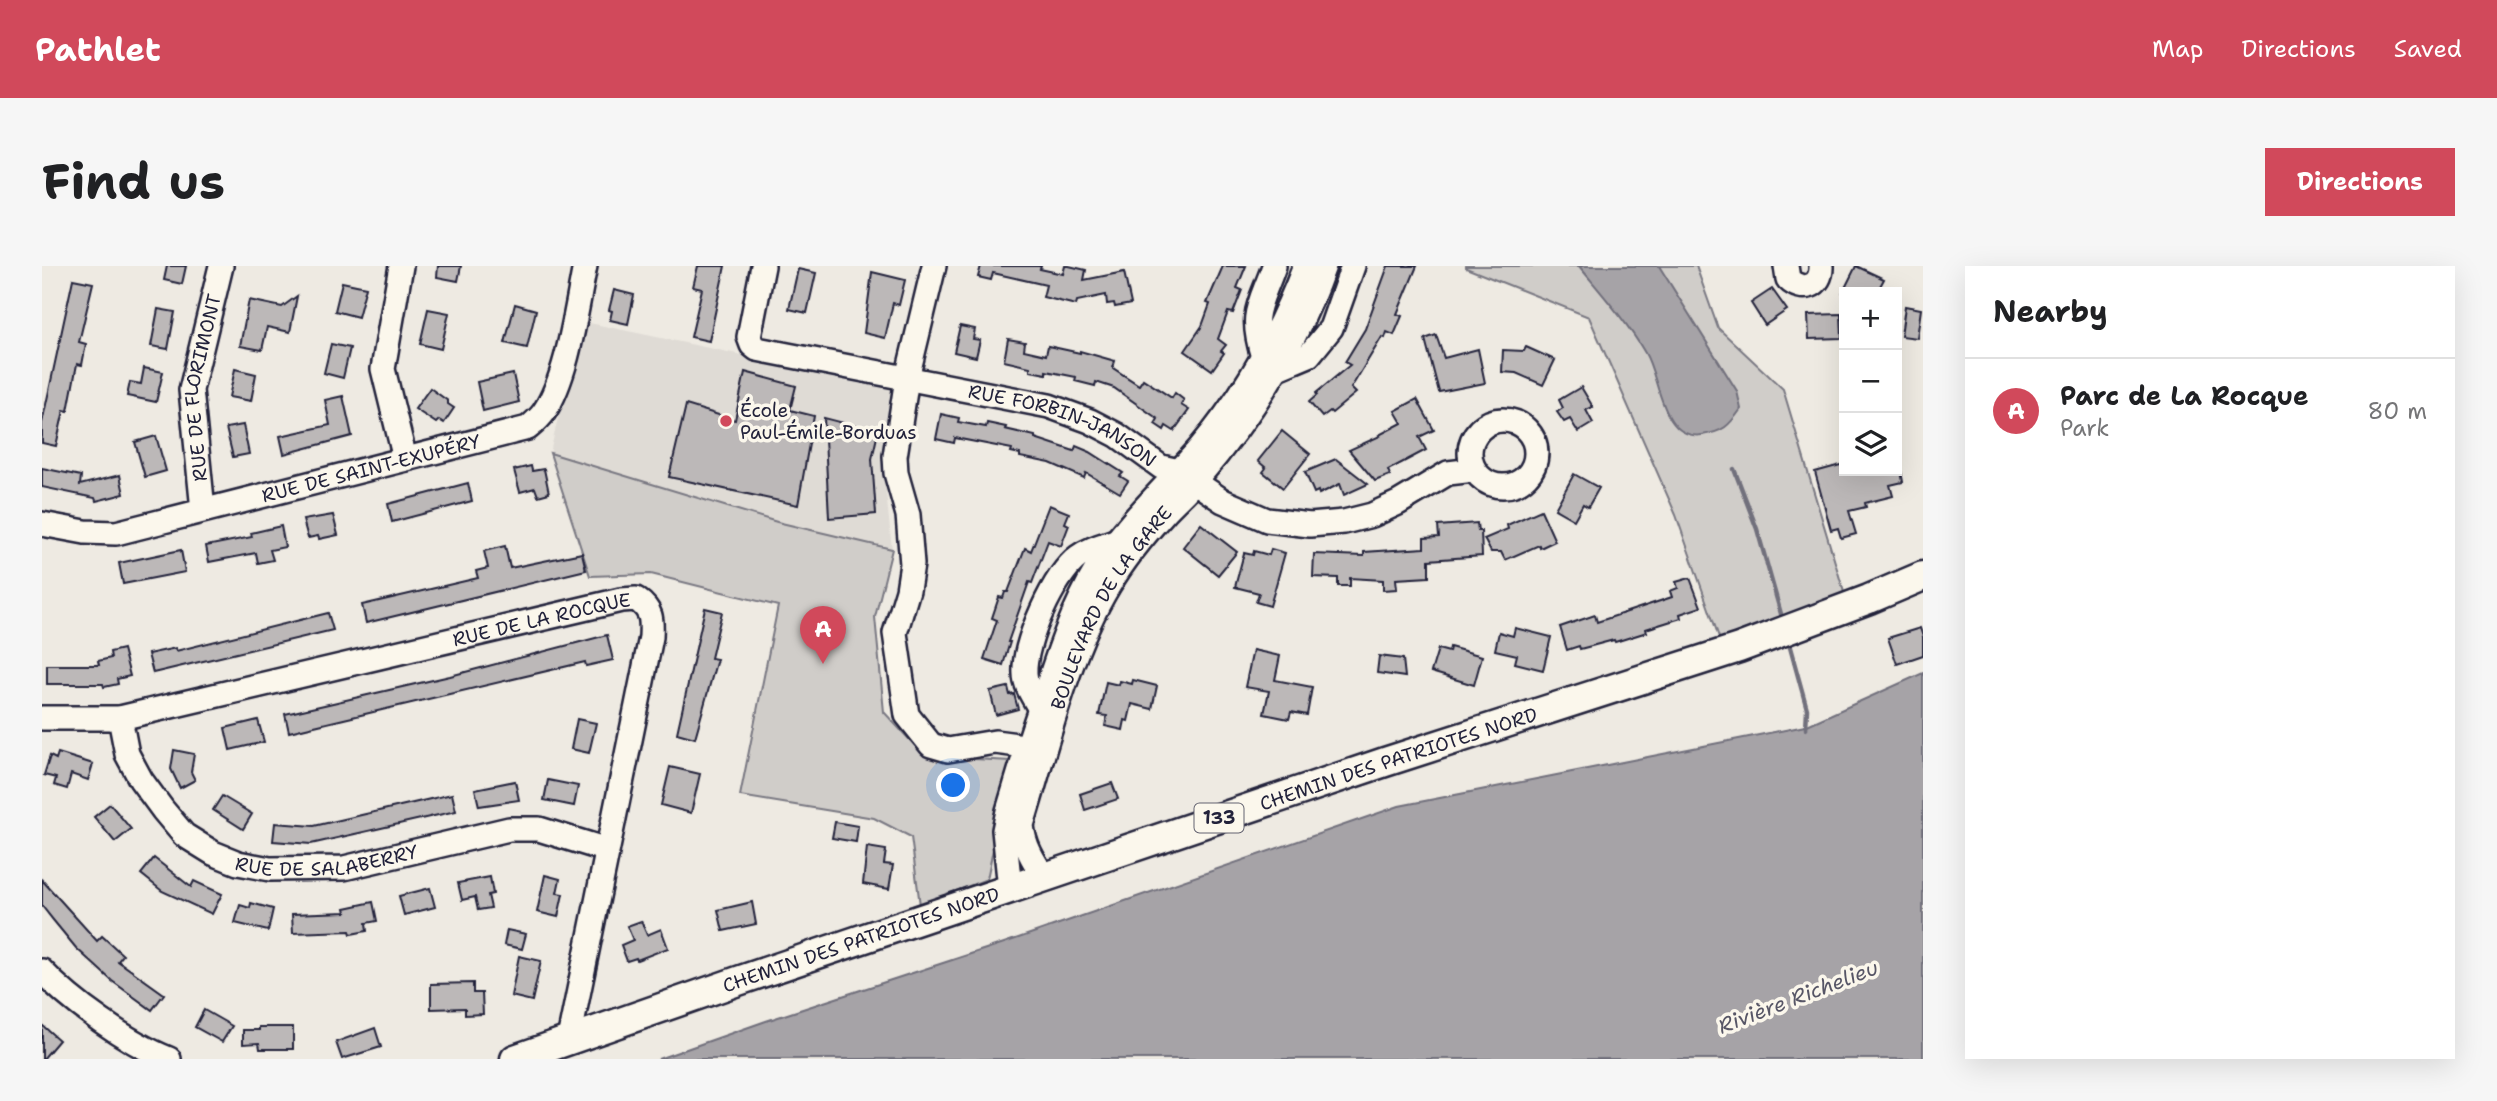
<!DOCTYPE html>
<html lang="en">
<head>
<meta charset="utf-8">
<style>
  :root { --surface:#fff; --page:#f6f6f6; --text:#202124; --muted:#757577; --line:#e0e0e0; --accent:#d1495b }
  body { margin:0; font-family:"Shantell Sans",sans-serif; background:var(--page); color:var(--text) }
  .controls { position:absolute; right:21px; top:21px; display:grid; overflow:hidden; border-radius:0px; box-shadow:0 7px 28px #0002 }
  .controls button { width:63px; height:63px; display:grid; place-items:center; padding:0; border:0; border-bottom:2px solid var(--line); background:var(--surface); color:var(--text); font:35px sans-serif }
  .you { position:absolute; left:912px; top:520px; width:24px; height:24px; margin:-18px; border:5px solid #fff; border-radius:50%; background:#1a73e8; box-shadow:0 0 0 10px #1a73e833 }
  .badge { display:grid; place-items:center; width:46px; height:46px; border-radius:50%; background:var(--accent); color:#fff; font-size:23px; font-weight:700 }
  .pin { position:absolute; translate:-50% -58px; filter:drop-shadow(0 2px 4px #0008) }
  .pin::after { content:''; position:absolute; top:37px; width:24px; height:21px; background:inherit; clip-path:polygon(0 0,100% 0,50% 100%) }
  .list { margin:0; padding:0; list-style:none }
  h2 { display:flex; justify-content:space-between; align-items:center; height:91px; margin:0; padding:0 28px; font-size:30px }
  h2 small { font-size:23px; font-weight:400; color:var(--muted) }
  .list li { display:grid; grid-template-columns:46px 1fr auto; gap:21px; align-items:center; box-sizing:border-box; height:105px; padding:0 28px; border-top:2px solid var(--line) }
  .list b { display:block; font-size:26px; white-space:nowrap }
  .list p { margin:0; font-size:23px; white-space:nowrap; color:var(--muted) }
  .list em { font-size:23px; font-style:normal; color:var(--muted) }
  .icon { flex:none; width:38px; height:38px; fill:none; stroke:currentColor; stroke-width:2; stroke-linecap:round; stroke-linejoin:round }
  .map { position:relative; flex:none; width:1881px; height:793px; overflow:hidden; border-radius:0px }
  header { display:flex; align-items:center; gap:42px; box-sizing:border-box; height:98px; padding:0 35px; background:var(--accent); color:#fff }
  header strong { font-size:33px }
  nav { display:flex; gap:38px; margin-inline-start:auto; font-size:24px }
  .intro { display:flex; align-items:center; justify-content:space-between; box-sizing:border-box; height:168px; padding:0 42px }
  h1 { margin:0; font-size:49px }
  .button { padding:18px 32px; border-radius:0px; background:var(--accent); color:#fff; font-size:24px; font-weight:700 }
  main { display:flex; gap:42px; padding:0 42px }
  aside { flex:1; background:var(--surface); border-radius:0px; box-shadow:0 7px 28px #0002 }
  .map>svg:first-child { display:block }
  .built { fill:#dfdbd5 }
  .green { fill:#d0cdc9; stroke:#797882; stroke-width:2 }
  .water { fill:#a6a3a7; stroke:#716f7c; stroke-width:2 }
  .lines { fill:none; stroke-linecap:round; stroke-linejoin:round }
  .stream { stroke:#716f7c; stroke-width:4.5 }
  .building { fill:#bcb8b8; stroke:#22223b; stroke-width:2 }
  .minor-casing { stroke:#22223b; stroke-width:28 }
  .major-casing { stroke:#22223b; stroke-width:33 }
  .minor { stroke:#fbf7ec; stroke-width:23 }
  .major { stroke:#fbf7ec; stroke-width:28 }
  .poi-dot { fill:#d1495b; stroke:#fbf7ec; stroke-width:2.5 }
  .labels { text-anchor:middle; dominant-baseline:central; stroke-width:7; stroke-linejoin:round; paint-order:stroke }
  .shield { fill:#fbf7ec; stroke:#636270; stroke-width:2 }
  .shield-label { font-size:18px; font-weight:bold; fill:#22223b }
  .street-label { font-size:19px; fill:#22223b; stroke:#fbf7ec }
  .poi-label { font-size:19px; fill:#22223b; stroke:#fbf7ec; text-anchor:start }
  .water-label { font-size:21px; font-style:italic; fill:#575666; stroke:#fbf7ec }
</style>
</head>
<body>
<header>
<strong>Pathlet</strong>
<nav><a>Map</a><a>Directions</a><a>Saved</a></nav>
</header>
<div class="intro"><h1>Find us</h1><a class="button">Directions</a></div>
<main>
<div class="map">
<svg width="1881" height="793" viewBox="0 0 1881 793">
  <rect width="100%" height="100%" fill="#eeeae2"/>
  <filter id="ink" filterUnits="userSpaceOnUse"><feTurbulence type="fractalNoise" baseFrequency=".0143" numOctaves="2"/><feDisplacementMap in="SourceGraphic" scale="14" xChannelSelector="R" yChannelSelector="G"/><feConvolveMatrix kernelMatrix="1 2 1 2 8 2 1 2 1" color-interpolation-filters="sRGB"/></filter>
  <g filter="url(#ink)">
    <path class="built" d="M538,55L857,122L844,225L850,283L735,256L508,187Z"/>
    <g class="green">
      <path d="M1424,0H1654L1676,62L1741,123L1804,333L1680,380L1634,249L1547,51L1424,2Z"/>
      <path d="M508,187L735,256L850,283L833,351L842,446L875,482L894,491L969,495L945,613L878,639L869,571L832,552L698,530L736,340L609,308L548,310Z"/>
    </g>
    <g class="water">
      <path d="M1537,0H1617L1695,125L1699,143C1687,160 1681,166 1660,169C1619,175 1618,112 1603,87C1585,56 1560,28 1537,0Z"/>
      <path d="M1881,407V793H616L724,755L962,677L1357,540L1763,460Z"/>
    </g>
    <g class="lines">
      <g class="stream">
        <path d="M1692,203L1715,263L1741,355"/>
        <path d="M1746,374L1765,443L1764,463"/>
      </g>
    </g>
    <g class="building">
      <path d="M125,0H144L140,18L122,14Z"/>
      <path d="M396,0H419L416,15L395,11Z"/>
      <path d="M656,0H683L667,75L649,71L660,23L651,21Z"/>
      <path d="M939,0H999L998,3L1021,8L1023,0H1027L1044,4L1042,14L1082,6L1089,38L1073,41L1072,37L1065,38L1064,29L1035,35L1034,39L1001,31L1004,19L951,7L949,14L936,11Z"/>
      <path d="M1181,0H1204L1195,22L1200,24L1191,47L1186,46L1176,73L1184,79L1179,85L1182,87L1170,104L1143,85L1160,60L1168,38L1165,37Z"/>
      <path d="M1346,0H1375L1355,48L1360,50L1352,69L1345,66L1343,72L1340,71L1309,122L1314,127L1290,147L1288,145L1280,151L1267,136L1275,129L1274,127L1308,99L1303,96L1323,63Z"/>
      <path d="M1814,0L1842,13L1835,26H1801Z"/>
      <path d="M756,3L774,7L765,47L747,43Z"/>
      <path d="M830,6L863,14L857,39L851,37L843,72L822,67Z"/>
      <path d="M31,13L51,17L37,76L44,78L40,99L35,98L26,145L22,144L14,180L0,177V157Z"/>
      <path d="M300,16L324,21L316,51L293,45Z"/>
      <path d="M1730,23L1745,44L1723,59L1709,37Z"/>
      <path d="M572,24L592,29L586,58L568,54L570,45L567,44Z"/>
      <path d="M255,30L248,66L225,61L220,84L198,80L207,34L240,41Z"/>
      <path d="M473,38L494,44L485,82L463,77Z"/>
      <path d="M1863,40L1879,43L1875,72L1859,70Z"/>
      <path d="M116,43L133,46L126,83L109,80Z"/>
      <path d="M386,43L407,47L399,83L378,78Z"/>
      <path d="M1799,48L1800,72L1767,73L1766,49Z"/>
      <path d="M918,60L933,63L931,73L938,74L934,91L912,86Z"/>
      <path d="M1394,69L1402,92L1436,83L1443,117L1397,126L1383,73Z"/>
      <path d="M966,73L983,76L982,84L1004,89L1006,80L1038,87V85L1073,95L1071,102L1097,119L1101,113L1130,132L1133,127L1142,134L1139,139L1147,144L1132,165L1124,160L1122,164L1113,158L1116,153L1072,122L1054,116L1053,120L1033,115L1034,111L1004,105V108L988,105V101L962,95Z"/>
      <path d="M289,78L308,82L301,112L282,107Z"/>
      <path d="M1484,81L1513,94L1501,119L1474,107L1460,106L1461,84L1482,85Z"/>
      <path d="M102,102L121,106L114,136L85,130L88,116L99,118Z"/>
      <path d="M193,103L214,108L209,135L187,131Z"/>
      <path d="M703,106L754,120L748,144L772,150L756,239L627,211L644,139L693,154Z"/>
      <path d="M471,108L477,136L441,145L435,116Z"/>
      <path d="M1539,121L1551,141L1544,144L1551,157L1536,166L1528,153L1522,156L1515,146L1521,142L1517,134Z"/>
      <path d="M388,122L406,135V138L412,142L402,157L397,154L394,157L373,143Z"/>
      <path d="M301,130L310,170L242,188L238,170L288,159L283,134Z"/>
      <path d="M1375,133L1392,164L1377,171L1384,184L1346,204L1348,209L1333,215L1307,184L1338,170L1337,169L1360,157L1353,145Z"/>
      <path d="M899,148L917,152L916,156L944,161L945,157L964,161L963,163L993,170V172L1032,185L1034,180L1048,186L1081,207L1078,210L1086,215L1078,227L1044,207L1042,212L1008,197L978,191V188L969,186L970,183L913,172L912,177L894,173Z"/>
      <path d="M782,152L836,166L830,193L834,248L787,252Z"/>
      <path d="M201,159L207,188L191,191L184,162Z"/>
      <path d="M1240,165L1268,188L1241,222L1221,206L1224,202L1216,195Z"/>
      <path d="M114,170L124,205L103,211L93,176Z"/>
      <path d="M1294,193L1326,218L1302,229L1298,218L1277,228L1276,225L1272,227L1263,206Z"/>
      <path d="M1802,198V205H1859L1861,216L1848,219L1851,230L1823,237L1824,241L1807,245L1814,268L1799,272L1796,262L1789,264L1773,206Z"/>
      <path d="M489,200L490,205L502,203L507,227L496,230L493,222L478,226L472,204Z"/>
      <path d="M0,202L39,210L38,219L78,209L82,228L54,235L53,232L0,221Z"/>
      <path d="M1532,208L1557,222L1546,241L1541,238L1532,254L1513,243Z"/>
      <path d="M426,217L430,235L350,256L346,238Z"/>
      <path d="M1007,239L1027,247L1023,257L1027,259L1019,280L1006,275L990,317L987,316L966,376H968L961,399L942,393L955,354L950,352L957,331L961,332L963,326H966L983,282L989,285Z"/>
      <path d="M1499,244L1513,275L1498,282L1497,279L1463,294L1459,286H1449L1442,273L1466,263L1465,259Z"/>
      <path d="M291,249L296,269L277,273L276,270L266,272L261,254Z"/>
      <path d="M1435,257L1436,265H1439L1440,290L1387,294V311L1354,313L1355,323L1341,324V314L1308,312V320H1296V312L1271,311L1272,288L1322,290V286L1382,282V272L1397,271L1396,260Z"/>
      <path d="M1159,258L1195,286L1176,309L1141,281Z"/>
      <path d="M239,260L243,281L228,284L231,294L216,297L214,287L167,296L164,280L210,271L209,267Z"/>
      <path d="M463,280L468,302L540,287L544,304L324,357L320,339L436,312L434,305L446,302L442,285Z"/>
      <path d="M1229,283L1243,287L1228,340L1214,336L1217,327L1193,321L1202,287L1211,289L1212,285L1227,289Z"/>
      <path d="M139,284L143,306L81,318L77,297Z"/>
      <path d="M1648,312L1659,341L1638,348L1639,352L1604,363L1605,366L1573,376L1572,374L1538,383L1537,380L1525,384L1518,361L1553,349L1555,356L1630,331L1628,325L1636,322L1634,316Z"/>
      <path d="M663,342L680,346L669,392L675,393L653,472L635,467Z"/>
      <path d="M286,347L291,364L111,407L106,388L134,382V385Z"/>
      <path d="M1473,362L1509,371L1501,404L1473,397L1475,389L1453,384L1457,366L1471,370Z"/>
      <path d="M1878,362L1881,371V389L1855,398L1846,372Z"/>
      <path d="M565,369L571,394L544,400L543,396L247,466L243,448L408,410Z"/>
      <path d="M1408,381L1440,390L1432,419L1389,406L1396,383L1407,386Z"/>
      <path d="M81,383L88,410L75,413L76,418L62,421L61,418H5V399H57L56,395L69,392L68,386Z"/>
      <path d="M1211,384L1238,390L1233,414L1270,421L1265,449L1249,446L1247,453L1222,448L1227,425L1203,421Z"/>
      <path d="M1337,390L1361,393L1363,411L1335,407Z"/>
      <path d="M1091,414L1115,420L1110,443L1090,438L1086,455L1083,454L1081,464L1063,460L1065,450L1057,449L1064,416L1077,419L1078,415L1090,418Z"/>
      <path d="M966,421L968,429L972,428L976,443L954,449L948,425Z"/>
      <path d="M535,453L554,457L547,487L529,483Z"/>
      <path d="M216,454L222,476L188,484L183,462Z"/>
      <path d="M132,484L152,488L149,506L153,514L138,522L129,503Z"/>
      <path d="M16,487L51,498L46,514L29,508L25,523L12,519L14,512L2,509L8,490L14,493Z"/>
      <path d="M628,501L658,508L649,547L619,539Z"/>
      <path d="M506,514L536,520L532,540L502,534Z"/>
      <path d="M473,515L477,534L437,540L433,523Z"/>
      <path d="M1070,517L1076,533L1043,544L1038,528Z"/>
      <path d="M410,528L414,545L269,578L231,575L233,557L272,560Z"/>
      <path d="M180,530L210,548L201,563L171,544Z"/>
      <path d="M68,538L89,563L73,576L52,551Z"/>
      <path d="M793,556L816,560L814,576L790,572Z"/>
      <path d="M825,581L844,584L842,598L851,599L847,623L821,618Z"/>
      <path d="M112,592L149,621L152,615L180,628L170,648L120,625L99,608Z"/>
      <path d="M503,609L518,613L515,627L521,628L516,651L495,646Z"/>
      <path d="M448,611L451,628L446,629L449,642L436,644L433,631L420,634L416,617Z"/>
      <path d="M0,614L55,675L60,670L81,689L76,695L122,728L110,744L70,715L34,682L11,654L0,640Z"/>
      <path d="M388,622L393,641L362,649L357,630Z"/>
      <path d="M331,636L335,655L324,657L325,665L309,668L308,665L251,667L250,648L304,646L303,642Z"/>
      <path d="M710,636L714,658L681,665L676,644Z"/>
      <path d="M209,637L231,643L226,665L193,657L198,639L208,642Z"/>
      <path d="M599,655L605,669L619,663L626,682L595,694L594,692L585,695L579,679L591,674L585,660Z"/>
      <path d="M465,664L484,668L480,683L462,679Z"/>
      <path d="M477,690L499,695L490,735L469,730Z"/>
      <path d="M431,717V727H440L441,748L423,749V742L389,743V718Z"/>
      <path d="M162,744L190,760L180,776L153,761Z"/>
      <path d="M0,759L17,774L1,793H0Z"/>
      <path d="M217,761H251V783H218L217,777L201,778V764H217Z"/>
      <path d="M333,762L339,781L300,793L294,776Z"/>
    </g>
    <g class="lines">
      <defs>
        <g id="minor">
          <path d="M359,0L341,103L363,193"/>
          <path id="s1" d="M721,0L707,71L710,79L715,83L1007,140L1048,155L1075,169L1119,201L1137,205L1181,235L1225,254L1268,259L1302,256L1330,249L1356,237L1406,207L1432,204"/>
          <path d="M892,0L865,112L853,190L854,207L866,249L870,298L866,324L853,367L865,449L889,479L906,484L953,476L997,482"/>
          <path d="M1744,0L1746,13C1760,27 1780,21 1779,0"/>
          <path d="M1221,91C1207,47 1218,40 1232,0"/>
          <path d="M1236,102L1267,89L1289,62L1311,0"/>
          <circle cx="1461" cy="187" r="33"/>
          <path id="s2" d="M161,244L149,124L179,0"/>
          <path id="s3" d="M0,258L43,266L74,267L486,162C492,157 498,152 502,146C526,110 534,44 543,0"/>
          <path d="M998,443C992,432 983,420 983,408C981,378 1012,309 1036,291C1048,282 1062,279 1076,274"/>
          <path id="s4" d="M0,452H78L579,334L594,333C610,344 610,353 609,371L527,773"/>
          <path id="s5" d="M78,452L85,488L99,514L121,544L142,569L171,587L196,597L228,603L302,602L467,563H497L565,584"/>
          <path id="s6" d="M1002,611C991,594 982,580 980,559C1004,482 1025,388 1067,319C1082,294 1102,269 1122,247C1132,236 1145,225 1155,213C1210,149 1254,80 1282,0"/>
          <path d="M968,623L962,564L966,545C976,511 986,477 998,443C1014,394 1029,345 1056,301C1084,257 1123,222 1157,183C1203,129 1238,66 1263,0"/>
          <path d="M0,705C30,737 86,777 127,793"/>
        </g>
        <g id="major">
          <path id="s7" d="M473,793L696,715L1343,496L1697,382L1827,333L1881,310"/>
        </g>
      </defs>
      <use href="#minor" class="minor-casing"/>
      <use href="#major" class="major-casing"/>
      <use href="#minor" class="minor"/>
      <use href="#major" class="major"/>
    </g>
  </g>
  <circle class="poi-dot" cx="684" cy="155" r="7"/>
  <g class="labels">
    <rect class="shield" x="1152.5" y="537.5" width="49" height="29" rx="5"/>
    <g class="shield-label">
      <text x="1177" y="552">133</text>
    </g>
    <g class="street-label">
      <text stroke="none"><textPath href="#s2" startOffset="124">RUE DE FLORIMONT</textPath></text>
      <text stroke="none"><textPath href="#s1" startOffset="404">RUE FORBIN-JANSON</textPath></text>
      <text stroke="none"><textPath href="#s3" startOffset="338">RUE DE SAINT-EXUPÉRY</textPath></text>
      <text stroke="none"><textPath href="#s6" startOffset="294">BOULEVARD DE LA GARE</textPath></text>
      <text stroke="none"><textPath href="#s4" startOffset="511">RUE DE LA ROCQUE</textPath></text>
      <text stroke="none"><textPath href="#s7" startOffset="933">CHEMIN DES PATRIOTES NORD</textPath></text>
      <text stroke="none"><textPath href="#s5" startOffset="287">RUE DE SALABERRY</textPath></text>
      <text stroke="none"><textPath href="#s7" startOffset="366">CHEMIN DES PATRIOTES NORD</textPath></text>
    </g>
    <g class="poi-label">
      <text x="698" y="144">École<tspan x="698" dy="22">Paul-Émile-Borduas</tspan></text>
    </g>
    <g class="water-label">
      <text transform="translate(1756 731) rotate(-21)">Rivière Richelieu</text>
    </g>
  </g>
</svg>
<div class="controls">
<button>+</button>
<button>−</button>
<button><svg class="icon" aria-label="layers" viewBox="0 0 24 24"><path d="M12 4l9 5-9 5-9-5zM3 14l9 5 9-5"/></svg></button>
</div>
<div class="you"></div>
<div class="pin badge" style="left:781px;top:398px">A</div>
</div>
<aside>
<h2>Nearby<small></small></h2>
<ul class="list">
<li><span class="badge">A</span><div><b>Parc de La Rocque</b><p>Park</p></div><em>80 m</em></li>
</ul>
</aside>
</main>
</body>
</html>
